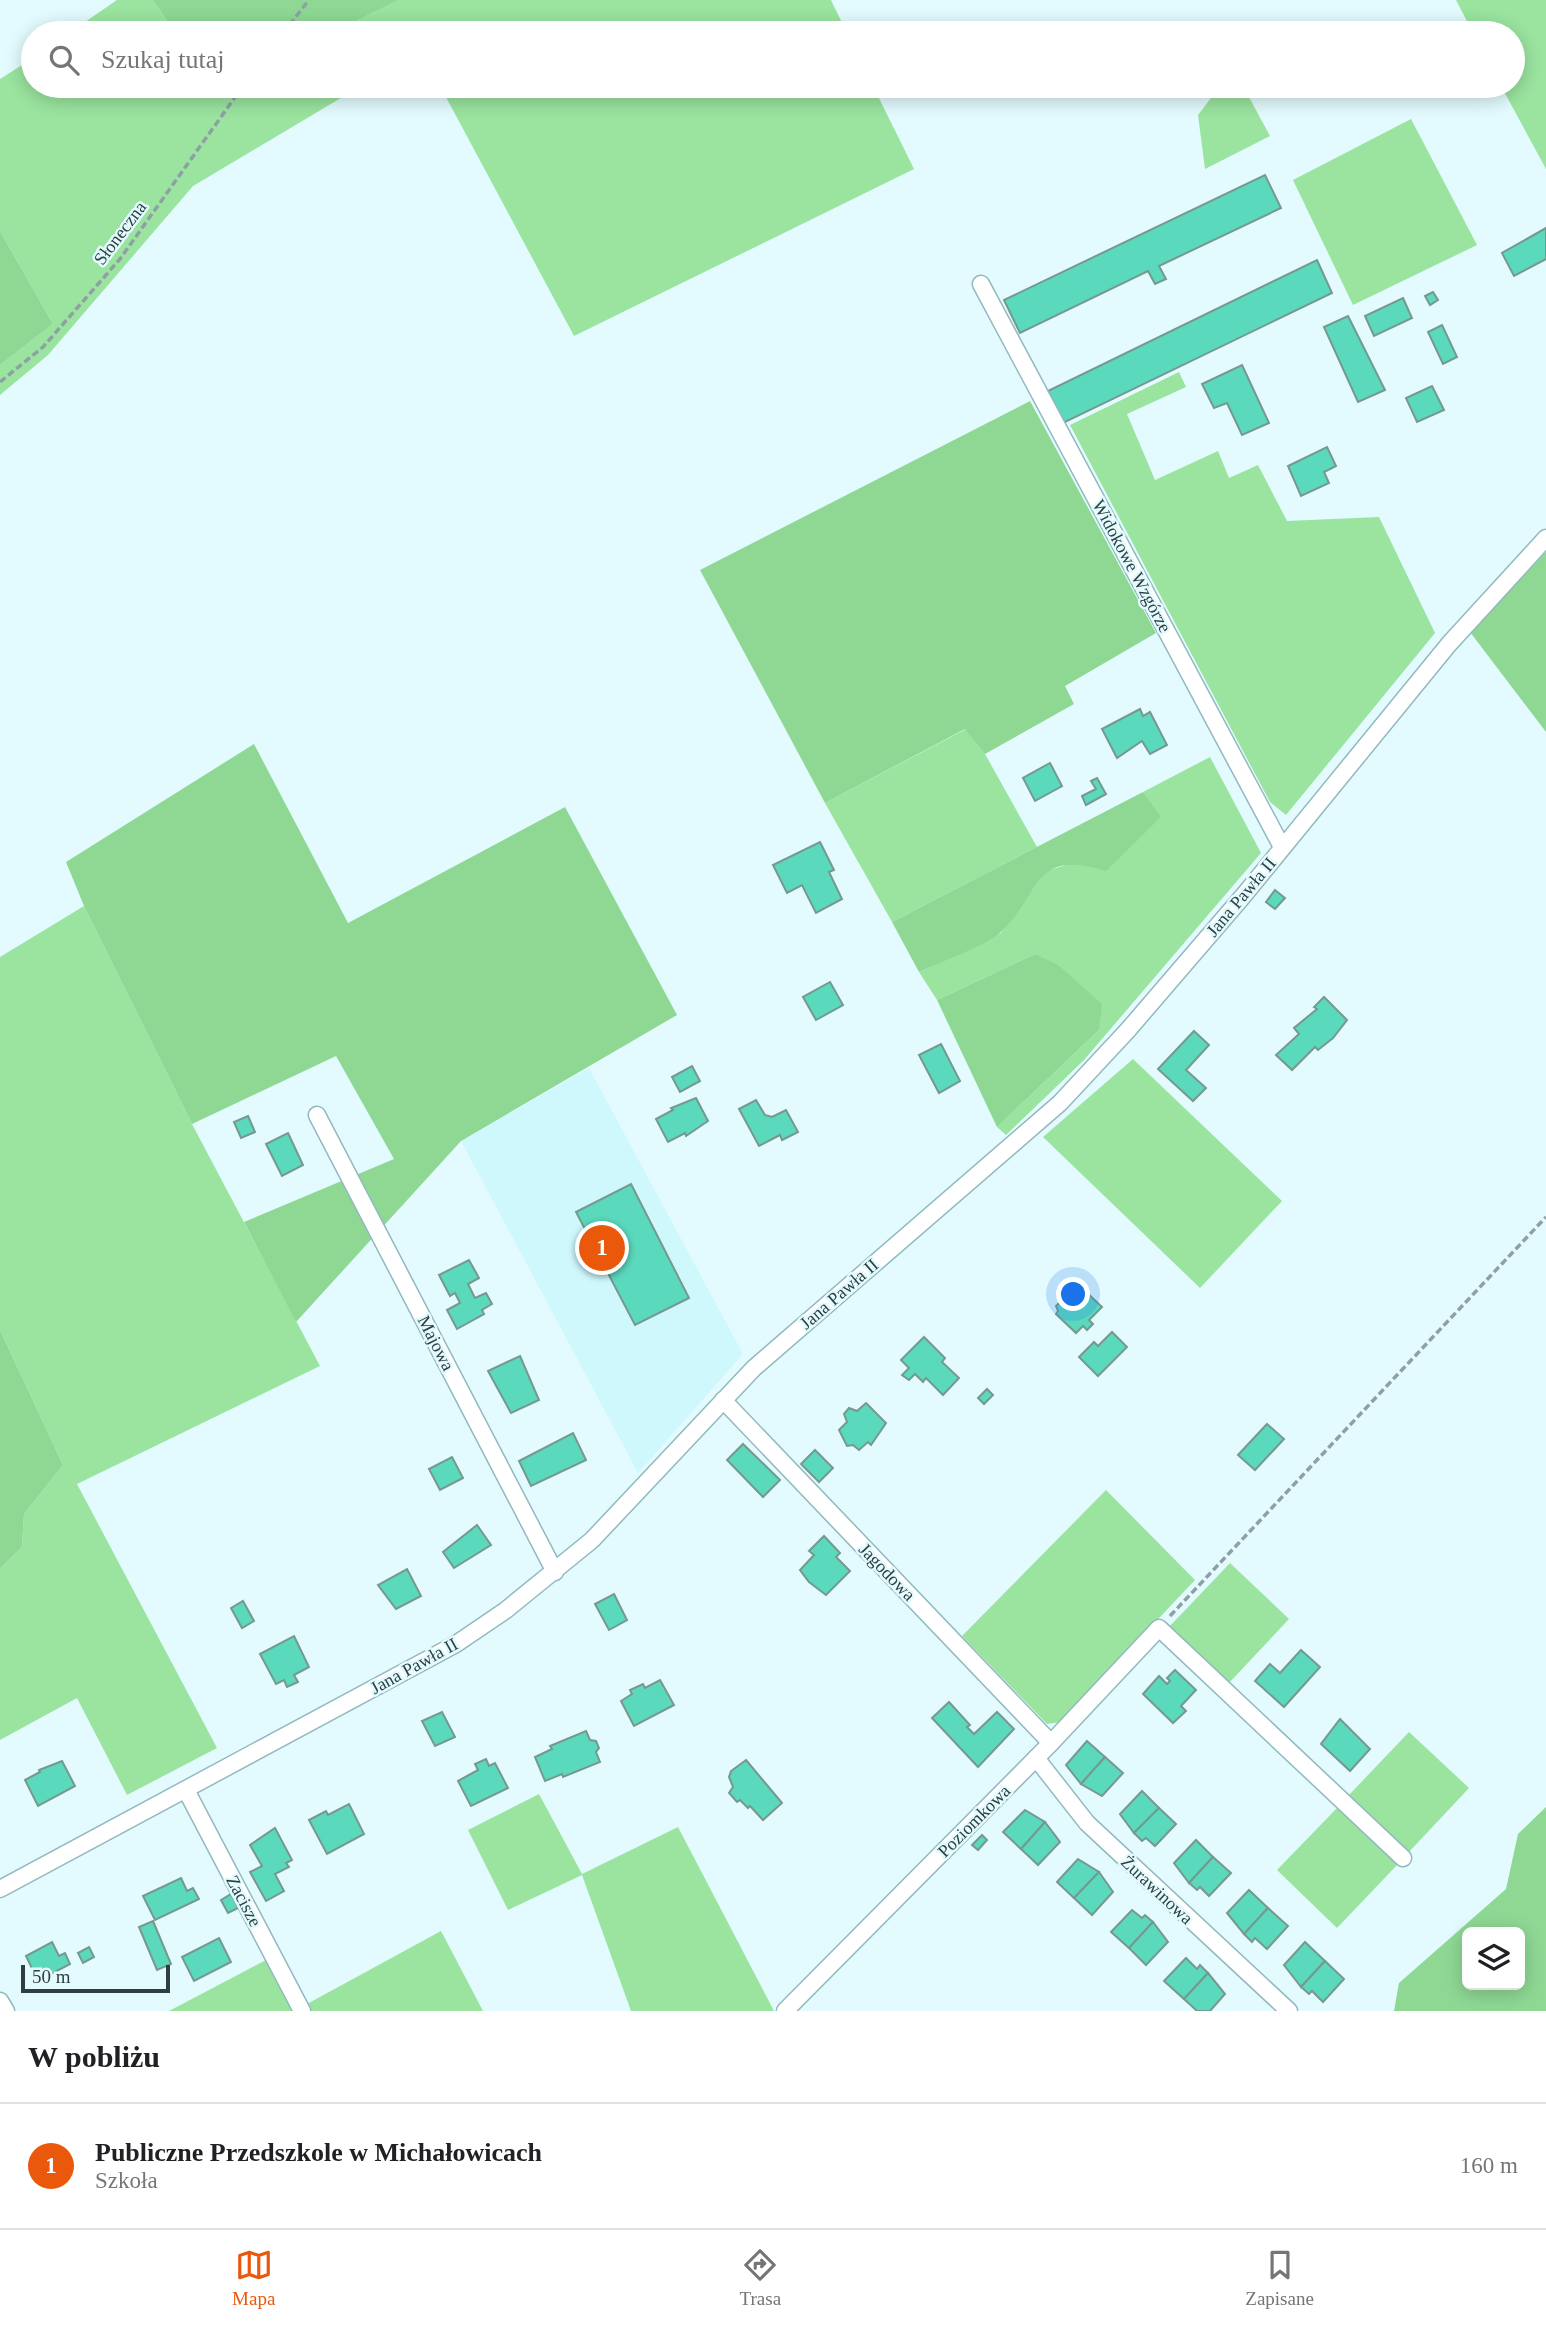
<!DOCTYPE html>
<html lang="pl">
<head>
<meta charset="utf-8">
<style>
  :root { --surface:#fff; --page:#f6f6f6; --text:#202124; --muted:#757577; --line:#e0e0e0; --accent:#ea580c }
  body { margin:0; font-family:"Times New Roman",serif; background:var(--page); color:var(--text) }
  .controls { position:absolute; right:21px; bottom:21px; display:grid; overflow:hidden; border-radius:10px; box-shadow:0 4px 18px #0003 }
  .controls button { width:63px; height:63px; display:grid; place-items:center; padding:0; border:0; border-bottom:2px solid var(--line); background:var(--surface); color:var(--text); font:35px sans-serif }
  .scale { position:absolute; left:21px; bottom:18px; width:149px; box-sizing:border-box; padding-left:7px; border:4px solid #2e3f41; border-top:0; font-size:19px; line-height:24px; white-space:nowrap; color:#2e3f41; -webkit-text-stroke:5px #e3fbfe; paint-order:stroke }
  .you { position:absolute; left:1074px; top:1295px; width:24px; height:24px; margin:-18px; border:5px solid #fff; border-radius:50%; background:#1a73e8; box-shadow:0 0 0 10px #1a73e833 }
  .badge { display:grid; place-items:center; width:46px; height:46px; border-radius:50%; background:var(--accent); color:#fff; font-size:23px; font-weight:700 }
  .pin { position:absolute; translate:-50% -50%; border:4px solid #fff; box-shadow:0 2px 7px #0006 }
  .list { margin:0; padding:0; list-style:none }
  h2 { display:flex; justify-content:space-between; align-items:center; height:91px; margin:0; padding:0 28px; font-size:30px }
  h2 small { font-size:23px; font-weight:400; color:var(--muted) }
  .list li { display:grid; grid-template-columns:46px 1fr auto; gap:21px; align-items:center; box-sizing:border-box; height:126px; padding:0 28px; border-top:2px solid var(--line) }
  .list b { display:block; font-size:26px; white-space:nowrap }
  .list p { margin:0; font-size:23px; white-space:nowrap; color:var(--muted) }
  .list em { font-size:23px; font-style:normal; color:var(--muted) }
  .icon { flex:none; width:38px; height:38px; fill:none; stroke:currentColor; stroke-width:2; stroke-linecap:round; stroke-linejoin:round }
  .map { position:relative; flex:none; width:1546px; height:2011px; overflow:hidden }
  .search { position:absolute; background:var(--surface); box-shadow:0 4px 18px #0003; left:21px; right:21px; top:21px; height:77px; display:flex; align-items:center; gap:18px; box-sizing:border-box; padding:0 24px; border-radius:38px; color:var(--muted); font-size:26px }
  .sheet { height:217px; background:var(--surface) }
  nav { display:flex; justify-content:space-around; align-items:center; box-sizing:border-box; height:98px; border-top:2px solid var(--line); background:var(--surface); font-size:19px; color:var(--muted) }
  nav a { display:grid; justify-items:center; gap:4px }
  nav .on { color:var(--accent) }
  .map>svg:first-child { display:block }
  .built { fill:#cff8fd }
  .green { fill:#9ae49f }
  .forest { fill:#8ed894; fill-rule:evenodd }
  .building { fill:#5bd9bd; stroke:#75998f; stroke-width:2 }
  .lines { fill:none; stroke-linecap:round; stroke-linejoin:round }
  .street-casing { stroke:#92b9be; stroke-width:19 }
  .path { stroke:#8da1a4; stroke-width:3.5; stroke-dasharray:7 3.5; stroke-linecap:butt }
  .street { stroke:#fff; stroke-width:16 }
  .labels { text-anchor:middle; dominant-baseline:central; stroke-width:5; stroke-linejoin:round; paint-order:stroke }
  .street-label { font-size:18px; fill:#2e3f41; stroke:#e3fbfe }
</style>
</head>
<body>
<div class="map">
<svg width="1546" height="2011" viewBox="0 0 1546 2011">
  <rect width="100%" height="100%" fill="#e3fbfe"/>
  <path class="built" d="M589,1068L743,1354L638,1473L461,1141Z"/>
  <g class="green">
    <path d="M117,0H153L175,33H69Z"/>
    <path d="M399,0H831L847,33H332Z"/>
    <path d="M1456,0H1546V169L1501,86H1513V33H1473Z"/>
    <path d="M33,58V86H208L212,91L222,86H361L193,186L48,355L0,395V365L53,324L0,231V79Z"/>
    <path d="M440,86H873L914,169L574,336Z"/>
    <path d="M1220,86H1243L1270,136L1205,169L1198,115Z"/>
    <path d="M1411,119L1477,245L1353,305L1293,180Z"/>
    <path d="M1179,372L1186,387L1127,414L1155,480L1218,451L1229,478L1258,465L1287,521L1379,517L1435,633L1286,815L1270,802L1070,425Z"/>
    <path d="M966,729L985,754L1037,847L892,922L825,803Z"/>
    <path d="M1210,757L1261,853L1084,1060L1006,1135L997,1127L1099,1030L1035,954L937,1000L919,972L1001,933L1046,871L1076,862L1160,817L1143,792Z"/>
    <path d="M84,906L192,1124L320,1366L77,1484L217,1748L127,1795L77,1698L0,1740V1569L22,1547L24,1514L63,1465L0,1330V957Z"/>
    <path d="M1133,1059L1282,1201L1200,1288L1043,1137Z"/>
    <path d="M1106,1490L1195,1580L1061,1722L1047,1724L962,1636Z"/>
    <path d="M1230,1563L1289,1619L1229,1683L1169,1627Z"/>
    <path d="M1409,1732L1469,1788L1408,1853L1348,1796Z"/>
    <path d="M539,1794L582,1874L678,1827L774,2011H631L582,1875L508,1910L468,1830Z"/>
    <path d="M1338,1807L1398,1864L1337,1928L1277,1870Z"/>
    <path d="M441,1931L483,2011H310L307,2004Z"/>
    <path d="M266,1960L294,2011H169Z"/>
  </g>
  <g class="forest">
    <path d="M153,0H399L332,33H175Z"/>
    <path d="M0,231L53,324L0,365Z"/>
    <path d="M1030,401L1156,633L1065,686L1074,704L985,754L965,729L825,803L700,570Z"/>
    <path d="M1546,552V732L1470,632Z"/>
    <path d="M254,744L348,923L565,807L677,1015L461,1141L296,1322L244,1222L394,1159L336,1056L192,1124L84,906L66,862Z"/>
    <path d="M1143,792L1161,817L1106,871C1033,849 1043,890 1002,931C990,944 938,963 919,972L892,922Z"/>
    <path d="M1035,954L1058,965L1102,1004L1099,1030L997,1127L937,1000Z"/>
    <path d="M0,1330L63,1465L24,1514L22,1547L0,1569Z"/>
    <path d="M1546,1807V2011H1394L1399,1983L1506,1889L1518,1834ZM1467,1932H1520V1985H1467Z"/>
  </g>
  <g class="building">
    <path d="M1265,175L1281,208L1159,266L1166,279L1155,284L1148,271L1020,333L1004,300Z"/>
    <path d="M1546,228V259L1514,276L1502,253Z"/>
    <path d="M1317,260L1332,293L1063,423L1048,391Z"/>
    <path d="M1433,292L1438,300L1430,305L1425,296Z"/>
    <path d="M1403,298L1412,318L1374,336L1365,316Z"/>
    <path d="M1348,316L1385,390L1358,402L1324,327Z"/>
    <path d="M1442,325L1457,357L1443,364L1428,332Z"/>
    <path d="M1242,365L1269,423L1242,435L1227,403L1214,408L1202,384Z"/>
    <path d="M1432,386L1444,410L1417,422L1406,398Z"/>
    <path d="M1327,447L1336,466L1324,472L1329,483L1301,496L1288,466Z"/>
    <path d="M1140,709L1143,716L1150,712L1167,745L1150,754L1142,741L1117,758L1102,729Z"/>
    <path d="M1050,763L1062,786L1035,801L1023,778Z"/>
    <path d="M1097,778L1106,794L1086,805L1082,796L1096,789L1091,781Z"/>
    <path d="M820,842L834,870L829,872L842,899L816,913L802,885L787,893L773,865Z"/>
    <path d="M1275,890L1285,898L1275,909L1266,902Z"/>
    <path d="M830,982L843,1005L816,1020L803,997Z"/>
    <path d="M1324,997L1347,1020L1333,1038L1318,1050L1315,1047L1292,1070L1276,1055L1299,1034L1294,1028L1317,1009L1314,1007Z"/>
    <path d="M1194,1031L1209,1045L1186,1070L1206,1088L1193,1101L1158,1069Z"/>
    <path d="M941,1044L960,1081L939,1093L919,1055Z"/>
    <path d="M692,1066L700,1081L680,1092L672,1077Z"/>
    <path d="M696,1098L708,1121L686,1136L685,1133L668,1142L656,1119L673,1110L671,1108Z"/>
    <path d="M756,1100L765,1115L772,1117L786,1110L798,1132L782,1140L780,1135L759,1146L739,1109Z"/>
    <path d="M248,1116L255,1132L241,1138L234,1122Z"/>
    <path d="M288,1133L303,1165L282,1176L266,1144Z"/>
    <path d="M631,1184L689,1298L635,1325L576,1212Z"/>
    <path d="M469,1260L479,1278L468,1284L475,1298L486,1293L492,1304L482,1310L484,1314L457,1329L447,1310L460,1303L455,1293L450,1296L439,1275Z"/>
    <path d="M1082,1288L1102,1307L1089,1320L1093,1324L1087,1330L1083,1326L1076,1333L1056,1314L1058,1311L1056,1306L1061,1301L1066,1303Z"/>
    <path d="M1112,1332L1127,1347L1098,1376L1079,1357L1094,1342L1098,1346Z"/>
    <path d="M924,1337L945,1358L942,1362L959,1378L943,1395L926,1378L923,1382L915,1374L909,1380L902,1375L909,1368L901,1360Z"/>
    <path d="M520,1356L539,1400L511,1413L488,1371Z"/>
    <path d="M987,1389L993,1395L984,1404L978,1398Z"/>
    <path d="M866,1403L886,1423L871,1445L868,1442L859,1450L853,1445L847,1446L839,1430L847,1422L844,1414L849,1408L857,1411Z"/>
    <path d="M1267,1424L1284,1439L1255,1470L1238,1455Z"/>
    <path d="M573,1433L586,1460L531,1486L519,1461Z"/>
    <path d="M743,1444L780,1480L763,1497L727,1460Z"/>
    <path d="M815,1450L833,1468L819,1482L801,1464Z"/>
    <path d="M452,1457L463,1478L440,1490L429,1469Z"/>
    <path d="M477,1525L491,1545L454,1568L443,1552Z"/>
    <path d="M824,1536L840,1553L836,1557L850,1571L826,1595L809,1582L800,1570L814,1555L809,1551Z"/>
    <path d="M407,1569L421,1596L396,1609L378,1585Z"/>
    <path d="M614,1594L627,1620L609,1630L595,1604Z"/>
    <path d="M243,1601L254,1621L242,1628L231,1608Z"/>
    <path d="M294,1636L309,1667L294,1675L298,1682L287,1687L284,1680L276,1684L260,1654Z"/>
    <path d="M1301,1650L1320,1667L1284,1707L1255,1681L1270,1664L1280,1673Z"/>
    <path d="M1175,1670L1196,1690L1181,1706L1186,1711L1173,1723L1143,1694L1159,1676L1167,1684L1170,1681L1167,1678Z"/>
    <path d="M660,1680L674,1705L634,1726L621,1701L632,1694L630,1690L643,1684L645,1688Z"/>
    <path d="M949,1702L970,1725L967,1727L974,1734L997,1712L1014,1729L978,1767L932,1718Z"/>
    <path d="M442,1712L455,1737L435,1746L422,1721Z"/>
    <path d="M1340,1719L1370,1749L1350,1771L1321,1744Z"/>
    <path d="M586,1731L590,1740L596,1741L599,1748L596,1752L600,1762L563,1777L562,1774L545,1781L535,1757L552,1749L550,1746Z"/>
    <path d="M1087,1741L1105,1757L1081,1784L1066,1765Z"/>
    <path d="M1105,1757L1123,1773L1102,1796L1081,1784Z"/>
    <path d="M486,1759L489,1766L495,1763L508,1788L471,1806L458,1781L478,1770L475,1764Z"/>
    <path d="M746,1760L782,1803L763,1820L750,1806L748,1808L740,1800L737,1802L729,1793L733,1787L729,1777L731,1771Z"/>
    <path d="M62,1761L75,1786L38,1806L25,1780L40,1772L39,1770Z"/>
    <path d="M1142,1791L1159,1808L1134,1833L1120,1814Z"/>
    <path d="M349,1804L364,1834L327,1854L309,1820L326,1811L328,1815Z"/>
    <path d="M1159,1808L1176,1824L1155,1846L1146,1838L1142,1841L1134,1833Z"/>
    <path d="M1025,1810L1045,1822L1021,1849L1003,1832Z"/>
    <path d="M1045,1822L1060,1842L1038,1865L1021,1849Z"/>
    <path d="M275,1828L292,1860L286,1863L289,1867L275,1874L284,1891L266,1901L250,1872L262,1866L250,1845Z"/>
    <path d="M982,1835L987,1840L978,1850L972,1845Z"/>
    <path d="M1196,1840L1213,1857L1189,1883L1174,1863Z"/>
    <path d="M1213,1857L1231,1873L1209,1896L1200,1887L1197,1890L1189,1883Z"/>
    <path d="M1078,1859L1099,1872L1074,1898L1057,1882Z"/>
    <path d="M1099,1872L1113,1892L1092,1915L1074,1898Z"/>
    <path d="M181,1878L187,1891L193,1888L199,1899L155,1920L143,1896Z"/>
    <path d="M1249,1890L1268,1908L1244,1934L1227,1913Z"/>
    <path d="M231,1894L238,1908L228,1913L221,1900Z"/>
    <path d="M1268,1908L1288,1926L1267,1949L1255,1938L1252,1942L1244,1934Z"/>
    <path d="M1132,1910L1142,1918L1145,1915L1153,1922L1129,1948L1111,1932Z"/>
    <path d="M153,1921L171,1964L157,1970L139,1927Z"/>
    <path d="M1153,1922L1168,1942L1146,1965L1129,1948Z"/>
    <path d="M219,1938L231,1962L194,1981L182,1957Z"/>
    <path d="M52,1942L59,1956L65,1953L70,1964L38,1981L26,1956Z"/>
    <path d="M1305,1942L1325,1961L1301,1987L1284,1965Z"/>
    <path d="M89,1947L94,1957L83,1963L78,1953Z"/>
    <path d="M1186,1958L1197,1969L1200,1965L1208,1973L1184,1999L1164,1981Z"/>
    <path d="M1325,1961L1344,1979L1323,2002L1312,1991L1309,1994L1301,1987Z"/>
    <path d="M1208,1973L1225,1994L1210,2011H1197L1184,1999Z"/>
  </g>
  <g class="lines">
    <defs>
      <g id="street">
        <path d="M981,284L1282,847"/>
        <path d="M317,1115L555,1572"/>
        <path d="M723,1400L1051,1743"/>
        <path d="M1036,1758L1087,1823L1289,2011"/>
        <path d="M186,1790L302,2011"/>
        <path d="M0,1889L456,1644L506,1610L592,1540L754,1368L1060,1103L1128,1030L1244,895L1449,644L1546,538"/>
        <path d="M0,2001L6,2011"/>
        <path d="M785,2011L1051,1743L1159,1628L1403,1858"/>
      </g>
    </defs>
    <use href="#street" class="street-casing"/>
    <g class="path">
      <path d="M283,33L309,0"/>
      <path d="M0,382L43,347L120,259L243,86"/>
      <path d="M1170,1616L1546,1217"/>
    </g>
    <use href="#street" class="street"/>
  </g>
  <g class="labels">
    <g class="street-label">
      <text transform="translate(120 233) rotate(-53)">Słoneczna</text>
      <text transform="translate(1132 566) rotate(62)">Widokowe Wzgórze</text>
      <text transform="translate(1241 897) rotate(-50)">Jana Pawła II</text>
      <text transform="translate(839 1294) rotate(-41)">Jana Pawła II</text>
      <text transform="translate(436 1343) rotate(63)">Majowa</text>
      <text transform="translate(887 1572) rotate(46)">Jagodowa</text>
      <text transform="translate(414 1666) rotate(-29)">Jana Pawła II</text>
      <text transform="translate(974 1821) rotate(-45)">Poziomkowa</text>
      <text transform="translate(1157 1890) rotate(43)">Żurawinowa</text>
      <text transform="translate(244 1901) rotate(62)">Zacisze</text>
    </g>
  </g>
</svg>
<div class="controls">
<button><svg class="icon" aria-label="layers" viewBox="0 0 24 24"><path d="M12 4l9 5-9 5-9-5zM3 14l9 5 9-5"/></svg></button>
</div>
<div class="scale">50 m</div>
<div class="you"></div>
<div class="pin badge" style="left:602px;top:1248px">1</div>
<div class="search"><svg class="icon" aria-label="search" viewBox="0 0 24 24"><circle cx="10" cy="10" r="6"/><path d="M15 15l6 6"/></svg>Szukaj tutaj</div>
</div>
<section class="sheet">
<h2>W pobliżu<small></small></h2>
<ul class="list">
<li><span class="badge">1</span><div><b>Publiczne Przedszkole w Michałowicach</b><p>Szkoła</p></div><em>160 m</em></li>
</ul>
</section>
<nav>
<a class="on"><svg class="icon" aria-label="map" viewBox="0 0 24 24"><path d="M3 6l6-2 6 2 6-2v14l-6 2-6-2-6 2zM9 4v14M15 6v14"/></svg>Mapa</a>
<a><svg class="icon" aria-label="directions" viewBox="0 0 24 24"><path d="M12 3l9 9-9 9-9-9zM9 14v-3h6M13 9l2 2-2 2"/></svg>Trasa</a>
<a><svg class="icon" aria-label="saved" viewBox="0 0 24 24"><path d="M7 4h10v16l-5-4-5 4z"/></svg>Zapisane</a>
</nav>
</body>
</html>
